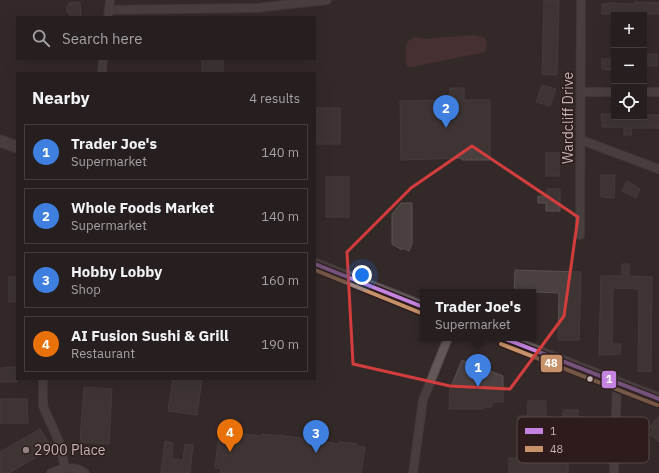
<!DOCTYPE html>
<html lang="en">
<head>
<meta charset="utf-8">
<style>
  :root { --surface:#271f1f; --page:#332c2c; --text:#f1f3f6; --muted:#a4a2a4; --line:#433d3d; --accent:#928283 }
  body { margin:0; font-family:"IBM Plex Sans",sans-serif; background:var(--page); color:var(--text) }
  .controls { position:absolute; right:12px; top:12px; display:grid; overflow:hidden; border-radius:0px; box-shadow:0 4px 16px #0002 }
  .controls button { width:36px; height:36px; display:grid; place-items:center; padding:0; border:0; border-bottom:1px solid var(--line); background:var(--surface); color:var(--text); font:20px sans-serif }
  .you { position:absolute; left:362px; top:275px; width:14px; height:14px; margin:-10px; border:3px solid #fff; border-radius:50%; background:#1a73e8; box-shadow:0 0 0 6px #1a73e833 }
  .badge { display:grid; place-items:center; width:26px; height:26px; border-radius:50%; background:var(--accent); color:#fff; font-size:13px; font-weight:700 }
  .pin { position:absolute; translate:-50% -33px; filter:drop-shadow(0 1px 2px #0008) }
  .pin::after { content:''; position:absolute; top:21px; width:14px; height:12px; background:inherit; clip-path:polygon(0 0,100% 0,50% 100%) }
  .popup { position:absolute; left:420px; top:289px; width:116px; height:52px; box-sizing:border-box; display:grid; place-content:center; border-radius:0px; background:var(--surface); filter:drop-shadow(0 1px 3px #0005); font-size:13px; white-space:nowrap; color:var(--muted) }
  .popup b { font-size:15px; color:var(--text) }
  .popup::after { content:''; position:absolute; left:50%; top:100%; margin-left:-8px; border:8px solid transparent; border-top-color:var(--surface) }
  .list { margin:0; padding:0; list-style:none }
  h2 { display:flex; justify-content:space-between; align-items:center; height:52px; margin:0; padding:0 16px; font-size:17px }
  h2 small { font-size:13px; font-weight:400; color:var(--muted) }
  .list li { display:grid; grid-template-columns:26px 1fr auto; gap:12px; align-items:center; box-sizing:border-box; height:56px; margin:0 8px 8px; padding:0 8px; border:1px solid var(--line); border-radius:0px }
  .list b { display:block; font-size:15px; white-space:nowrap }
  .list p { margin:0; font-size:13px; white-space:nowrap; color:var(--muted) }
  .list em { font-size:13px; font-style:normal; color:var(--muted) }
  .icon { flex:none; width:22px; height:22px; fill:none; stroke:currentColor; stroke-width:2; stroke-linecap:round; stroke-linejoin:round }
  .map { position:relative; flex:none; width:659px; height:473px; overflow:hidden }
  .search { position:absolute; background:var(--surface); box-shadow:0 4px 16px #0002; left:16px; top:16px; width:300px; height:44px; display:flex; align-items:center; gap:10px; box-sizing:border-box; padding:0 14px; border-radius:0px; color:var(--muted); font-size:15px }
  .panel { position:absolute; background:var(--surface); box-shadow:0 4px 16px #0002; left:16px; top:72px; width:300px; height:308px; border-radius:0px }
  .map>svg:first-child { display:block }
  .water { fill:#5d383b }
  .building { fill:#4a4040; stroke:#5b5050 }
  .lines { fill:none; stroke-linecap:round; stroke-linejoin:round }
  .minor-casing { stroke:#4d4545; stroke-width:10 }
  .major-casing { stroke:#514646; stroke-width:13 }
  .minor { stroke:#625858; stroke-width:8 }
  .major { stroke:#645a5b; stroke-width:11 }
  .bus-1-casing { stroke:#2e1c1d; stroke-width:7 }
  .bus-2-casing { stroke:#2e1c1d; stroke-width:7 }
  .bus-1 { stroke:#c483df; stroke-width:4 }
  .bus-2 { stroke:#c7916a; stroke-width:4 }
  .marked { fill:none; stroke:#d33d3d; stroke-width:3; stroke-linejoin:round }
  .bus-dot { fill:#c5b2b3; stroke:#2e1c1d; stroke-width:1.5 }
  .poi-dot { fill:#928283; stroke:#2e1c1d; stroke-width:1.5 }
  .labels { text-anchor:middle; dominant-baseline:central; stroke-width:3; stroke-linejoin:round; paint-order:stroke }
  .street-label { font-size:14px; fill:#c5b2b3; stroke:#2e1c1d }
  .poi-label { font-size:14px; fill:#c5b2b3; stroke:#2e1c1d; text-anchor:start }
  .key { fill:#2e1c1d; stroke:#5b494a; stroke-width:1 }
  .key-label { font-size:11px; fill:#c5b2b3 }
  .line-badge { stroke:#2e1c1d; stroke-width:1.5 }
  .badge-label { font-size:11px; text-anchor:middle; font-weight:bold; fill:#fff }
</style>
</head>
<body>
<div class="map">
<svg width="659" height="473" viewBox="0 0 659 473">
  <rect width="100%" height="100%" fill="#342929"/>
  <path class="water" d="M475,35L485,38C487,43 488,47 485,52L412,67L407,66L406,63V45L409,40L415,37L424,39Z"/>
  <g class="building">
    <path d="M544,0H559L557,75L542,74Z"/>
    <path d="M80,2L81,17H70V13H67V6H69V3Z"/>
    <path d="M634,2L659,3V14H602V4H607V3L634,4Z"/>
    <rect x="644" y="54" width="13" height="12"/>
    <rect x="202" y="59" width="21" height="14"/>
    <path d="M602,59H614V70L602,69Z"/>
    <path d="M542,85L556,89L550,106L536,102Z"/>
    <path d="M450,88H464V100H490V160H462V158L401,160L400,101L450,100Z"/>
    <rect x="315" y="108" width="25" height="36"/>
    <path d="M601,114H614V117H644V115H659V128H631L632,135H624V127H602Z"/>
    <rect x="546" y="153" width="13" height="23"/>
    <path d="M601,175H615L614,198L601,197Z"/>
    <rect x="326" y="177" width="23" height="40"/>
    <path d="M627,181L640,189L636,198L622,191Z"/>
    <path d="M547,189H560V211H546V203H538V196L546,197Z"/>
    <path d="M401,203H412V244L409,251L403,248L402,250L392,244V214Z"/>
    <path d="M622,264H629V276L652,277L651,372L638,371L639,289L613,288L612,344H621L620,354L599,355L601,276H622Z"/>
    <path d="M515,270L581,272L579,340H558L559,293L514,291Z"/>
    <rect x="9" y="277" width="8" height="25"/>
    <path d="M462,360L503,376V402H492V407H483V409H449L450,389Z"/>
    <path d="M17,367V382H1V368Z"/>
    <path d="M173,379H202L197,415L168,411Z"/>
    <path d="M84,387L112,389L109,444L80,442Z"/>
    <path d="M0,399H27L28,423H0Z"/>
    <path d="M528,401H546V426H527V424H518V416H527Z"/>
    <rect x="563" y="410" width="15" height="35"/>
    <path d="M659,416V442L650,434L653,430L650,427Z"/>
    <path d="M40,429L52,448L9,473H0V452Z"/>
    <path d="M225,432L253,435L262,436V434L279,436V435L339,444V442L357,444L356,446L365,447L361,473H220L221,469L215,468L219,434L225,435Z"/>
    <path d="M165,441L173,443L172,459L183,460L185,444L193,445L190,473H161Z"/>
    <path d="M509,458L568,459V473H509Z"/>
  </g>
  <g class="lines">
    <defs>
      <g id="minor">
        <path d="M109,10L256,8L327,0"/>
        <path d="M108,17L110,0"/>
        <path d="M102,73L103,59"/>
        <path d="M581,92H614"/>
        <path d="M644,92H659"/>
        <path d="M581,140L659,169"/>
        <path d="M580,235L581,0"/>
        <path d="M43,379V406L60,444L65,468"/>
        <path d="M51,473C62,468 75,466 85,473"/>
        <path d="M413,473L423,400L448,338"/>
        <path d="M614,473L617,383"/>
      </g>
      <g id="major">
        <path d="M0,141L17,147"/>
        <path d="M315,264L423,307"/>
        <path d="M503,338L659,399"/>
      </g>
    </defs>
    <use href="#minor" class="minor-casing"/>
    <use href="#major" class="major-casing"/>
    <use href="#minor" class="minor"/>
    <use href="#major" class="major"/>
    <defs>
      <g id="bus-1">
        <path d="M315,264L423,307"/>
        <path d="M503,338L659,399"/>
      </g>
      <g id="bus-2">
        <path d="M315,270L421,313"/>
        <path d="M501,344L657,405"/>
      </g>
    </defs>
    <use href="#bus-1" class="bus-1-casing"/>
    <use href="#bus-2" class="bus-2-casing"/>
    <use href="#bus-1" class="bus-1"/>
    <use href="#bus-2" class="bus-2"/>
  </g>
  <path d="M0 0H659V473H0ZM472,146L578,217L564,316L510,389L450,386L353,364L347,252L411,188Z" fill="#342929" fill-opacity=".55" fill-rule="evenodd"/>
  <path class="marked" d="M472,146L578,217L564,316L510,389L450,386L353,364L347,252L411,188Z"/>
  <circle class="bus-dot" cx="590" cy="379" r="3.5"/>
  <circle class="poi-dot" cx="26" cy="450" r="4"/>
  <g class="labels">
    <g class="street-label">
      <text transform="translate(568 118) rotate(-90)">Wardcliff Drive</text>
    </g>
    <g class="poi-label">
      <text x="34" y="450">2900 Place</text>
    </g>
  </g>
  <rect x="517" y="417" width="132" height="46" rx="6" class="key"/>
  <rect x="525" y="428" width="18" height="6" fill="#c483df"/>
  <rect x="525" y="446" width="18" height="6" fill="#c7916a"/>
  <g class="key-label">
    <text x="550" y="435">1</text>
    <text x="550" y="453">48</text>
  </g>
  <g class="line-badge">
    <rect x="540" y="354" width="23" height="19" rx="4" fill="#c7916a"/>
    <rect x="601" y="370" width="16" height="19" rx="4" fill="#c483df"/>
  </g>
  <g class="badge-label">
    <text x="551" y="367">48</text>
    <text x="609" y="383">1</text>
  </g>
</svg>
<div class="controls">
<button>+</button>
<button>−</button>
<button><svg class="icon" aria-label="locate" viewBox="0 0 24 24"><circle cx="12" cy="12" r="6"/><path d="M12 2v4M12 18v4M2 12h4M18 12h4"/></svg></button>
</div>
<div class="you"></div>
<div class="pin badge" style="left:478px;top:387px;background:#3f7fe0">1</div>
<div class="popup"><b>Trader Joe's</b>Supermarket</div>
<div class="pin badge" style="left:446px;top:128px;background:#3f7fe0">2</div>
<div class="pin badge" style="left:316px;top:453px;background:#3f7fe0">3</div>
<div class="pin badge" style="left:230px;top:452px;background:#e8710a">4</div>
<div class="search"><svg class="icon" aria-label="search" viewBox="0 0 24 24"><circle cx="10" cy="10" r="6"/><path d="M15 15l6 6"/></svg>Search here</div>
<section class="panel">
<h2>Nearby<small>4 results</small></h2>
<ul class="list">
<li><span class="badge" style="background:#3f7fe0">1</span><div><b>Trader Joe's</b><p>Supermarket</p></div><em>140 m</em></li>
<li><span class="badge" style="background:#3f7fe0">2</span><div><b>Whole Foods Market</b><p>Supermarket</p></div><em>140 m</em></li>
<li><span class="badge" style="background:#3f7fe0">3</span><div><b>Hobby Lobby</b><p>Shop</p></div><em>160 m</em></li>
<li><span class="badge" style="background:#e8710a">4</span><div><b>AI Fusion Sushi &amp; Grill</b><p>Restaurant</p></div><em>190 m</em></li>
</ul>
</section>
</div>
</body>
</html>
